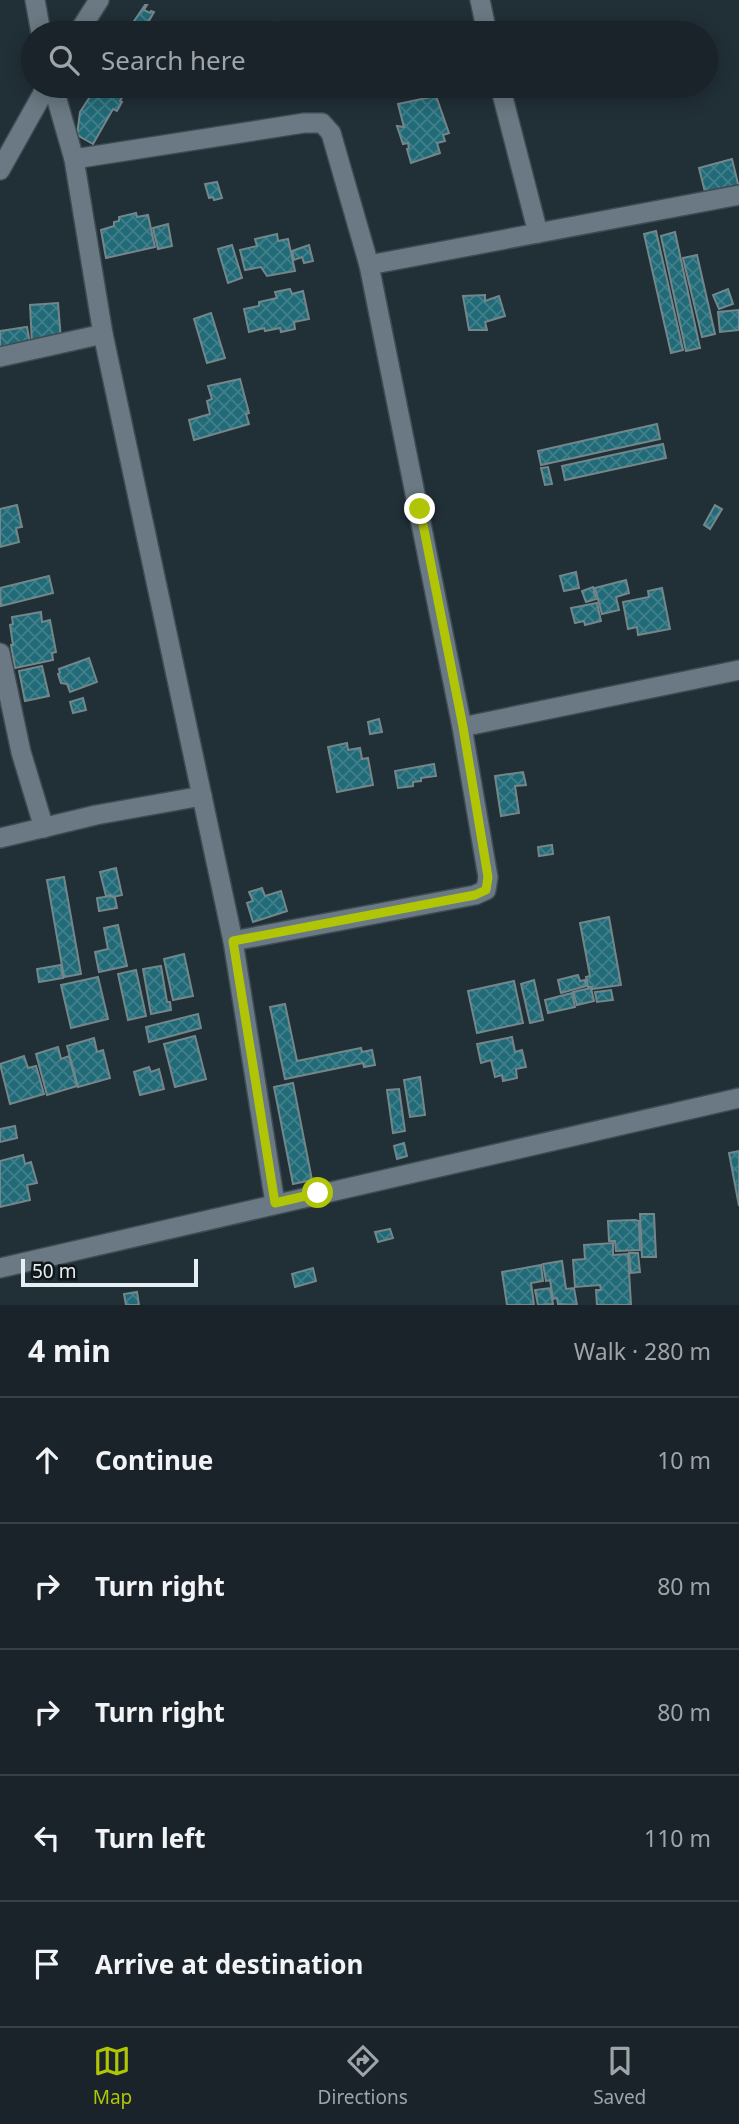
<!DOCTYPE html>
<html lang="en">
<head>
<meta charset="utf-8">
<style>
  :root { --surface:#192329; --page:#262f35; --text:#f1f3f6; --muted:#9fa4a8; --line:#374046; --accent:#afc506 }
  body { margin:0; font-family:"Noto Sans",sans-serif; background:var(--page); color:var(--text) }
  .scale { position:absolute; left:21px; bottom:18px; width:177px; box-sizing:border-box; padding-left:7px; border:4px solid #e5eef3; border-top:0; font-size:19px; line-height:24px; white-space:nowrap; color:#e5eef3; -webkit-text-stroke:5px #10161a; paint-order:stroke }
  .stop { position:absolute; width:21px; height:21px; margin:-16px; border:5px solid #afc506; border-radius:50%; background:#fff }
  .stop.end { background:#afc506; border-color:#fff; box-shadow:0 2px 7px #0008 }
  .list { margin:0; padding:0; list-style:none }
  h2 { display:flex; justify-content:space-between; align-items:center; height:91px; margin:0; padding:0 28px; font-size:30px }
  h2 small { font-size:23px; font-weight:400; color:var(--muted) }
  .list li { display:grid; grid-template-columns:46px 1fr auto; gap:21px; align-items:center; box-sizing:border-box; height:126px; padding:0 28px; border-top:2px solid var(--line) }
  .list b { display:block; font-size:26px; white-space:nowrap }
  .list em { font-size:23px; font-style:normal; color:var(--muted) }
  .icon { flex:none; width:38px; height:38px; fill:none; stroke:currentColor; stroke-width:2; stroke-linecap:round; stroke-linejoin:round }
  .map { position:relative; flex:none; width:739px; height:1305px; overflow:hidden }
  .search { position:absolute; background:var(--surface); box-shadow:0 4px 18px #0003; left:21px; right:21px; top:21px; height:77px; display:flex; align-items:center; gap:18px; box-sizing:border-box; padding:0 24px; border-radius:38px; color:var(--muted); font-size:26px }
  .sheet { height:721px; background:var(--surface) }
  nav { display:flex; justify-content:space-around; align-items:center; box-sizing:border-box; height:98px; border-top:2px solid var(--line); background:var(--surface); font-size:19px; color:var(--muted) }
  nav a { display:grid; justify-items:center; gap:4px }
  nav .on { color:var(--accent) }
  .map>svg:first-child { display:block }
  .building { fill:url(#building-cross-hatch); stroke:#73878b; stroke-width:2 }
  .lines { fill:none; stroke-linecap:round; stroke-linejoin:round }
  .street-casing { stroke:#3f4b52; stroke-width:22 }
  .street { stroke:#6a7983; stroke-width:19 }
  .route { stroke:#afc506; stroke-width:9 }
</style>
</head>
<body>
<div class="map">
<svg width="739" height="1305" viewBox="0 0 739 1305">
  <defs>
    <pattern id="building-cross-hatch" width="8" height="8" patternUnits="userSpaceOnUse" patternTransform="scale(1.75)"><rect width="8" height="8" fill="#216a77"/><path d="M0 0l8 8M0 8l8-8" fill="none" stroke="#41808b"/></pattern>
  </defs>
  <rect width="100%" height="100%" fill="#212f37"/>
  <g class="building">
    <path d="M145,5H147L144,10L150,13L151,11L154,12L142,33H126Z"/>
    <path d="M273,22L278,33H232L237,31L236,29Z"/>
    <path d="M97,86H128L120,101L122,102L117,111L113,109L93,144L77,135L80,112Z"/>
    <path d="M436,96L449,133L443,135L445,141L437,143L440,153L411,163L407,149L409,148L408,143L403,144L397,126L404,127L398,104Z"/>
    <path d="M732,159L739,188L706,196L699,168Z"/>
    <path d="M217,182L222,198L214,200L213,197L209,198L205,184Z"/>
    <path d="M136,213L137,217L148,215L155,247L106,258L101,230L114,226V222L119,221V217Z"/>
    <path d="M168,224L172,246L158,249L153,228Z"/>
    <path d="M656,231L683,350L671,353L644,234Z"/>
    <path d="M675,232L700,348L686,351L661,236Z"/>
    <path d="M277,234L278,241L288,239L295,271L267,276L261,267L245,270L240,250L257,246L255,239Z"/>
    <path d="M232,245L242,278L228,283L218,249Z"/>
    <path d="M309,245L313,261L304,263L302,257L294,260L292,251Z"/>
    <path d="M697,255L715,334L702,337L683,258Z"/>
    <path d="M290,289L292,294L303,291L309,319L294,322L295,329L281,332L280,328L265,331L264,328L249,332L244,309L259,306V302L277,298L275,292Z"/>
    <path d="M728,289L733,304L719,309L713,295Z"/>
    <path d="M485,295V301L499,296L505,316L485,322L487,330H469L463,296Z"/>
    <path d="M58,303L61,340L32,343L30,305Z"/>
    <path d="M739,310V330L720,332L718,312Z"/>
    <path d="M211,313L225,358L207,363L194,319Z"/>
    <path d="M27,327L30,344L0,348V331Z"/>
    <path d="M240,379L249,413L246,414L249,424L194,440L189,420L210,414L207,401L212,399L208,386Z"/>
    <path d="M657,424L660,439L541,465L538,451Z"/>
    <path d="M663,444L666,458L565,480L562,466Z"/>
    <path d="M548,467L552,484L545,485L541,468Z"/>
    <path d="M17,505L22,527L16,528L19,542L0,547V509Z"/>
    <path d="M715,505L722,509L710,529L704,525Z"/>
    <path d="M576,572L579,588L564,591L560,576Z"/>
    <path d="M49,576L53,593L1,606L0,588Z"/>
    <path d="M626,580L629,593L616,597L619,610L602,614L595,588Z"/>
    <path d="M593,587L596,599L586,602L582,591Z"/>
    <path d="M662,588L670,629L638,635L637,627L628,629L623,602L649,597L648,591Z"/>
    <path d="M597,603L601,621L585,625L584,621L575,623L571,608Z"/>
    <path d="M41,612L42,622L50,620L56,652L52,653L53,660L15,668L11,645H13L10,625L13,624L12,617Z"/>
    <path d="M89,658L97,682L70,692L67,684L61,683L58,674L60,673L59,669Z"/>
    <path d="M42,666L49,696L25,701L19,671Z"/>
    <path d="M83,698L86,710L73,713L70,702Z"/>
    <path d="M379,719L382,732L370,734L368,722Z"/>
    <path d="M347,743L348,750L360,748L362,759L368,758L373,785L337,792L328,747Z"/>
    <path d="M434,764L436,776L421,778V781L413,782V786L398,788L395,771Z"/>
    <path d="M523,772L526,785L515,786L519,813L501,816L495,776Z"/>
    <path d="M552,845L553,854L539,856L538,847Z"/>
    <path d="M116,868L122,895L112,897L111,895L106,896L100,872Z"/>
    <path d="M64,877L81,974L64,977L47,880Z"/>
    <path d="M262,888L265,896L281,891L287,911L253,922L247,903L253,901L249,892Z"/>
    <path d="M111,896L115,898L117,908L99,911L97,898Z"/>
    <path d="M609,917L621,985L592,989V987H588L586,977L590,976L580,923Z"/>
    <path d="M118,925L127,966L99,972L95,952L108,949L104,928Z"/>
    <path d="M184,954L193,996L173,1000L164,959Z"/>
    <path d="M61,965L63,978L39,982L37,969Z"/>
    <path d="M161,966L167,1002H170L171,1010L151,1014L143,969Z"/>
    <path d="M136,970L146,1016L128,1020L118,974Z"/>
    <path d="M578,975L580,981L585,980L586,986L561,993L558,980Z"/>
    <path d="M98,977L108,1019L71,1028L61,985Z"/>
    <path d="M534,980L543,1020L530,1023L521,984Z"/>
    <path d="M514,981L523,1023L477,1033L468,991Z"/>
    <path d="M591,988L594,1001L577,1005L573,992Z"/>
    <path d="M611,990L613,1000L597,1002L595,992Z"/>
    <path d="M572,993L575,1007L548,1013L545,1000Z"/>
    <path d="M285,1004L297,1061L361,1048L362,1052L372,1050L375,1065L364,1067L363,1063L285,1079L270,1007Z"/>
    <path d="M198,1014L201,1028L149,1042L146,1027Z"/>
    <path d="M195,1036L206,1079L175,1087L164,1044Z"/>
    <path d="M512,1037L515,1052L522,1050L526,1067L516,1069L517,1078L503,1081L502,1075L495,1077L491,1060L481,1063L477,1044Z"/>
    <path d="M94,1038L97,1052L103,1050L110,1078L78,1087L67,1046Z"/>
    <path d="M58,1047L61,1059L69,1056L77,1086L47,1095L36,1054Z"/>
    <path d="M24,1056L28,1068L36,1066L44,1094L10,1104L0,1064Z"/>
    <path d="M149,1067L151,1072L159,1069L164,1089L140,1095L134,1072Z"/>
    <path d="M420,1077L425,1115L410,1117L404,1080Z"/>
    <path d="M293,1083L312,1180L293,1184L274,1087Z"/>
    <path d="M399,1089L405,1131L393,1133L387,1090Z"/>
    <path d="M15,1126L17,1138L0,1142V1129Z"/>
    <path d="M404,1143L407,1156L397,1159L394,1146Z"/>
    <path d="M739,1151V1206L729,1153Z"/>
    <path d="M23,1155L25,1164L31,1162L37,1183L27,1185L30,1200L0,1207V1161Z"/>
    <path d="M640,1214H654L656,1257H642Z"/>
    <path d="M635,1220L639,1221L640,1250L616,1251L615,1241H609L608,1221Z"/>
    <path d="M390,1229L393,1238L378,1242L375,1232Z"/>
    <path d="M613,1243V1255L628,1254L631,1305H597L596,1290H601L600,1285L575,1287L573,1260L585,1259L584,1245Z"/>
    <path d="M629,1253H638L640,1272L631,1273Z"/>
    <path d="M562,1261L566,1289L574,1288L577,1305L558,1304L557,1298L553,1299L550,1280L546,1281L543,1264Z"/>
    <path d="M541,1265L543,1281L531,1283L534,1305H507L502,1272Z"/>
    <path d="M313,1268L316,1281L295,1287L292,1274Z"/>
    <path d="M550,1288L553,1304L538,1305L535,1290Z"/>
    <path d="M137,1292L139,1305H126L124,1294Z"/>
  </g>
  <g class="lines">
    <defs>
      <g id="street">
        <path d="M35,0L41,33"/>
        <path d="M480,0L487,33"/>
        <path d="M78,33L99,0"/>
        <path d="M53,86L74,159L103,334L233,941L275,1203"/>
        <path d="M500,86L538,233"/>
        <path d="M74,159L304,123H322L331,133L369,265L462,727"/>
        <path d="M0,170L47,86"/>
        <path d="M369,265L739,195"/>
        <path d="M0,357L103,334"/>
        <path d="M0,653L21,752L44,828"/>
        <path d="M0,838L96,815L202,796"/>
        <path d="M233,941L475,895L486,890L488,877L462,727L739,670"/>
        <path d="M0,1268L739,1098"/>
      </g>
    </defs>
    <use href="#street" class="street-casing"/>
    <use href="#street" class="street"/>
  </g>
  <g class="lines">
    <path class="route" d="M318,1193L275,1203L233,941L475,895L486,890L488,877L463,727L420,509"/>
  </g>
</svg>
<div class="scale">50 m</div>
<div class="stop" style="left:318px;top:1193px"></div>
<div class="stop end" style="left:420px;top:509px"></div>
<div class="search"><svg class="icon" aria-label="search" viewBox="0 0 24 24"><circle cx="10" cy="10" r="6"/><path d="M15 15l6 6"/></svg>Search here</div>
</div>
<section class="sheet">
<h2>4 min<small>Walk · 280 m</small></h2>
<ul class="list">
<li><svg class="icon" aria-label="ahead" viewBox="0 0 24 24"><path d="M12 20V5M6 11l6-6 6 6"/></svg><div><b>Continue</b></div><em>10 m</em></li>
<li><svg class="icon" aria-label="right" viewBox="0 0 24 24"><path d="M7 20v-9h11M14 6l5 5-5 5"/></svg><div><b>Turn right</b></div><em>80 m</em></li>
<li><svg class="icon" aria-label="right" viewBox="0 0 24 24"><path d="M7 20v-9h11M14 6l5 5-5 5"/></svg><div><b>Turn right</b></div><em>80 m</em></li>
<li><svg class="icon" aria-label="left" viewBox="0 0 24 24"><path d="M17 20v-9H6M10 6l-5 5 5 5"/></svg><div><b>Turn left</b></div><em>110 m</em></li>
<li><svg class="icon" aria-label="arrive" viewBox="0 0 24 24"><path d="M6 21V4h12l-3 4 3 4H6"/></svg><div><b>Arrive at destination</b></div></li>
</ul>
</section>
<nav>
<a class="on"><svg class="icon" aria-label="map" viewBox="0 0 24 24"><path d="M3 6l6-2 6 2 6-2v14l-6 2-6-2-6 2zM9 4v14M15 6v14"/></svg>Map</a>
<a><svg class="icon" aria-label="directions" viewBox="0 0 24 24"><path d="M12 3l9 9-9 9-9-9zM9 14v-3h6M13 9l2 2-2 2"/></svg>Directions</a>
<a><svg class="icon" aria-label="saved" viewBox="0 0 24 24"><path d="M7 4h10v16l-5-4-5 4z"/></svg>Saved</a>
</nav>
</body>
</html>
